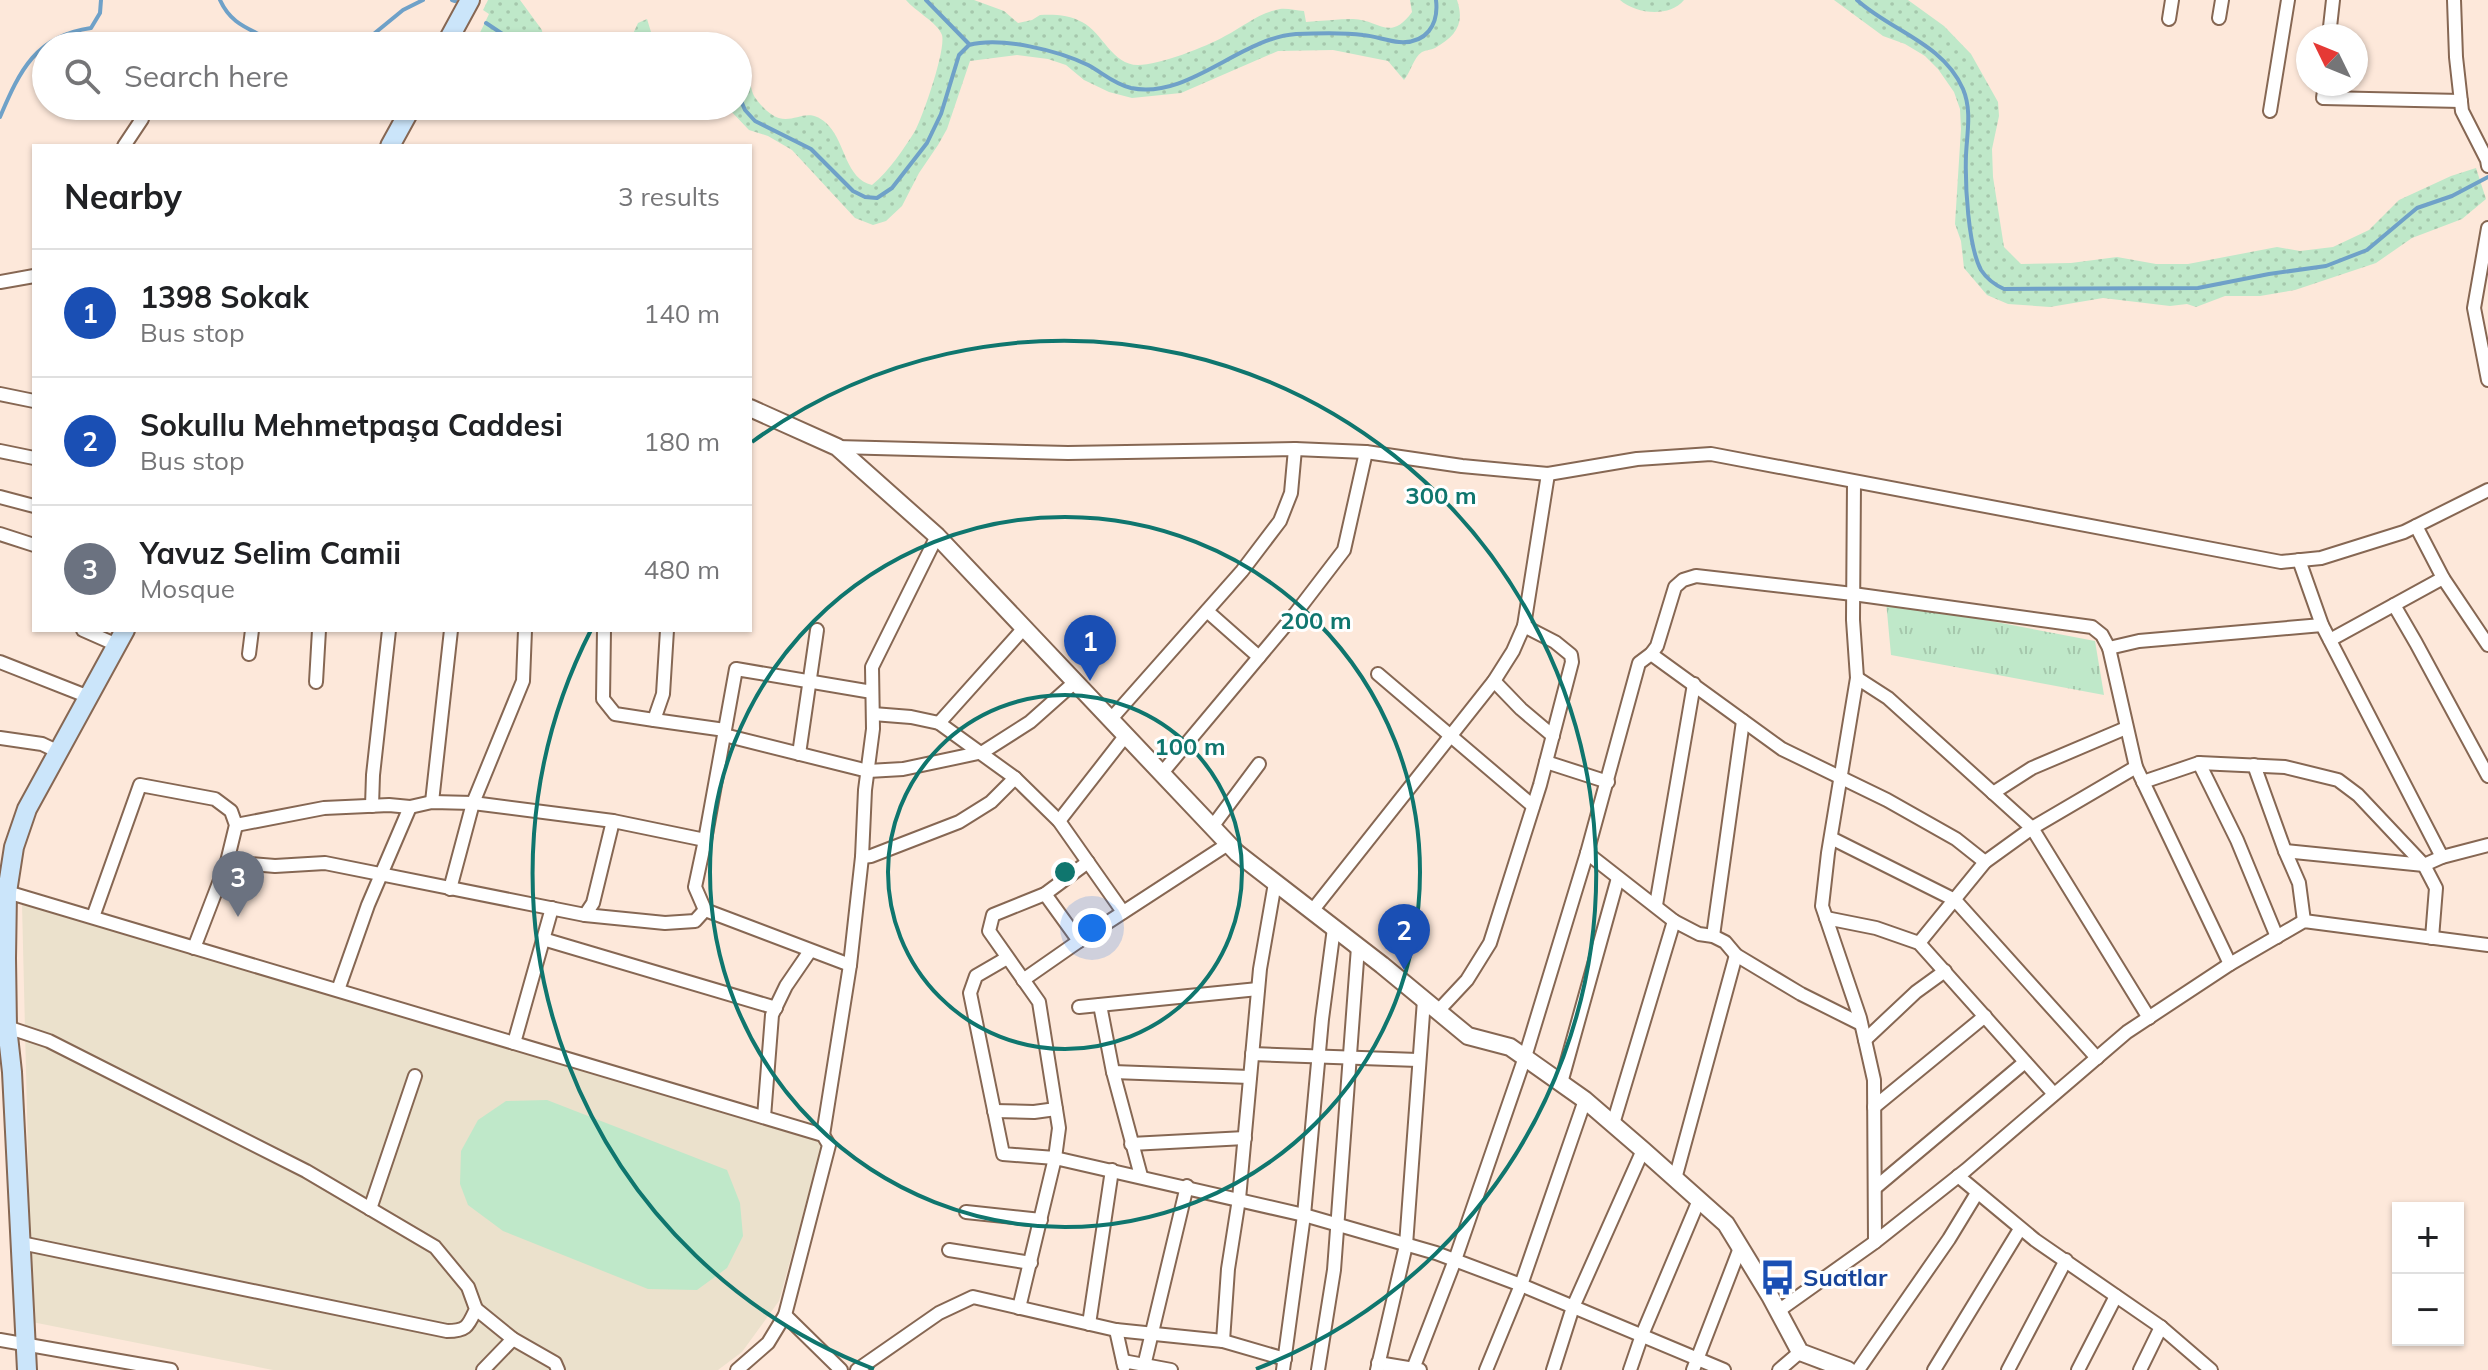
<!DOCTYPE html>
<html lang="en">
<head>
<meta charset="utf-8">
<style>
  :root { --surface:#fff; --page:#f6f6f6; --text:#202124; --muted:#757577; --line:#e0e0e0; --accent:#0b8043 }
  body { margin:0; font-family:Mulish,sans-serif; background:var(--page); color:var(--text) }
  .controls { position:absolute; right:24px; bottom:24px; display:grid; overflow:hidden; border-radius:0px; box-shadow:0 2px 6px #0004 }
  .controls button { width:72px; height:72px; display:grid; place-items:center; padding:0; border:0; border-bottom:2px solid var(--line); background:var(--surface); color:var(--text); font:40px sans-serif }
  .compass { position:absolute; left:2296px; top:24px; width:72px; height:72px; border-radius:50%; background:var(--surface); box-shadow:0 2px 6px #0004; rotate:313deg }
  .you { position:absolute; left:1092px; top:928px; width:28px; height:28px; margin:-20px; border:6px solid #fff; border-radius:50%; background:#1a73e8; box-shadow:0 0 0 12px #1a73e833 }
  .badge { display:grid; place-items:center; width:52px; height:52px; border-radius:50%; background:var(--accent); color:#fff; font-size:26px; font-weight:700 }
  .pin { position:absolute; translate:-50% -66px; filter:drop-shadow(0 2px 4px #0008) }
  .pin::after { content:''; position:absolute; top:42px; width:28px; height:24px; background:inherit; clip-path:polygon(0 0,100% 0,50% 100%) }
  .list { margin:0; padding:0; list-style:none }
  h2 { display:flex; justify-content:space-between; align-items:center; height:104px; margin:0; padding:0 32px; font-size:34px }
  h2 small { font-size:26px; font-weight:400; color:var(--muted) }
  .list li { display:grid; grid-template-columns:52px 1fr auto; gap:24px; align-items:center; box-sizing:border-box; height:128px; padding:0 32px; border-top:2px solid var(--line) }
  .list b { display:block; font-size:30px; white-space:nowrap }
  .list p { margin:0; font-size:26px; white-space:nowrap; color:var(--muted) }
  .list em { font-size:26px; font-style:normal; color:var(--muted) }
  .icon { flex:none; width:44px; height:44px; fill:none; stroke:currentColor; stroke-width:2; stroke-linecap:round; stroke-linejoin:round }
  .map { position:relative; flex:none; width:2488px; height:1370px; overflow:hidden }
  .search { position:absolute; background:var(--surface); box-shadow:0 2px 6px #0004; left:32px; top:32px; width:720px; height:88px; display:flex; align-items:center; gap:20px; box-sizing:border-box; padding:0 28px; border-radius:44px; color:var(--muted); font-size:30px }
  .panel { position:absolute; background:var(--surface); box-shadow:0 2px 6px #0004; left:32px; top:144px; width:720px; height:488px; border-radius:0px }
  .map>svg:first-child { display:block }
  .education { fill:#ebe1cc }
  .grass { fill:url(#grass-dots) }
  .park { fill:url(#park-tufts) }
  .garden { fill:#bfe8c9 }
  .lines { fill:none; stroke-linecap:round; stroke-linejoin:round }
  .stream { stroke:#6fa1c8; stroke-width:4 }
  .minor-casing { stroke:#866753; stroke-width:16 }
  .tertiary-casing { stroke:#866753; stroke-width:20 }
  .secondary-casing { stroke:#866753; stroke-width:22 }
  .minor { stroke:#fff; stroke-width:12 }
  .tertiary { stroke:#fff; stroke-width:16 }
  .secondary { stroke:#cbe5fa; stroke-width:18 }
  .ring { fill:none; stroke:#0f766e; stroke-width:4 }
  .labels { text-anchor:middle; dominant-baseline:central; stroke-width:6; stroke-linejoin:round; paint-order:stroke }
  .transit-label { font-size:24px; font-weight:bold; fill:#164399; stroke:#fff; text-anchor:start }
  .centre { fill:#0f766e; stroke:#fff; stroke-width:4 }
  .ring-label { font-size:24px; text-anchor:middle; font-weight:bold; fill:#0f766e; stroke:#fff; stroke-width:6; stroke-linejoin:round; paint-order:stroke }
</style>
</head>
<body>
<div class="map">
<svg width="2488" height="1370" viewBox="0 0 2488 1370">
  <defs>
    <pattern id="grass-dots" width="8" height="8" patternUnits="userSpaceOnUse" patternTransform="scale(2)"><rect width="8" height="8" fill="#bfe8c9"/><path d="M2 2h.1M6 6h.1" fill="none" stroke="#a5c7ac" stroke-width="1.8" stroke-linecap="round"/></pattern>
    <pattern id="park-tufts" width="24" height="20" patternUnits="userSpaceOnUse" patternTransform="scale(2)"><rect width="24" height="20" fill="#bfe8c9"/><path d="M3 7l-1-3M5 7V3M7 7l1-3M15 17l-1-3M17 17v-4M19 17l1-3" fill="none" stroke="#a5c7ac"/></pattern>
  </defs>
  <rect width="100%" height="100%" fill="#fde8da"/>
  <path class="education" d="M22,904L813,1136L822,1145L779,1301L742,1352L718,1370H273L32,1322Z"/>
  <g class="grass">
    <path d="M488,0H520L542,30L543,39L548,46H493L476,41L489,14L483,10Z"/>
    <path d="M906,0H974L1004,11L1018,23L1032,20L1040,15C1053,14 1070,15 1082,22C1103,33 1112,65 1138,65C1159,65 1206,47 1225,36C1243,27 1258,13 1280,9C1288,8 1296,11 1304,11L1306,22C1322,21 1338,19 1353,19C1378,19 1390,43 1412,12L1410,0H1457C1465,24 1456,36 1435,48C1431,50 1426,50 1422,52C1413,58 1411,72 1404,80L1388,61L1333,50L1278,51L1181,93L1132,98L1109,92L1084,80L1066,65L1048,59L1017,55L970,61L947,129L938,145L919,173L902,206L886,221L873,225L855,218L792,150L768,136L749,130L726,106H738V64C753,72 748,83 754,96C757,101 766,111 771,114C793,130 806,101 829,126C845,143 846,179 872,185C890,170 903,150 915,131C923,116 946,50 942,35C938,23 915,11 906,0Z"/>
    <path d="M1620,0H1684C1669,18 1636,14 1620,0Z"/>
    <path d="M1834,0H1908L1944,26L1971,54L1998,102L1999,116L1992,149L1993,177L2004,247L2021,264L2071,263L2117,257L2156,264H2188L2277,247L2300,251L2333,247L2369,230L2399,200L2451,176L2476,168L2486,199L2462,219L2412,238L2376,263L2295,290L2260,296H2225L2196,307L2187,304L2170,306L2103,298L2050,307L2008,304L1987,295L1964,268L1961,241L1955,224L1961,129L1960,109L1954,92L1938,69L1925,56L1905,44L1883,36Z"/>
    <path d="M647,19L651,32L670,36L691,46H618L632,36L638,23Z"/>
  </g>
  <path class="park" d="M1886,601L2095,641L2104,695L1891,655Z"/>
  <path class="garden" d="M547,1100L727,1170L740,1203L743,1236L727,1268L697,1290L648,1289L503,1231L468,1205L460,1184L461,1151L478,1120L506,1101Z"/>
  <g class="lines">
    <g class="stream">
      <path d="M220,0C233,29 256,29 279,46"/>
      <path d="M452,0L455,1"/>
      <path d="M926,0L969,44"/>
      <path d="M1857,0C1891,31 1943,43 1963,89C1972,110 1967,133 1966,155C1965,184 1968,246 1981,270C1987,279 1995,285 2004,289L2198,288L2269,274L2326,266L2367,250L2417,208L2452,196L2488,177"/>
      <path d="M486,23L521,46"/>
      <path d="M359,46L403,10L423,0"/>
      <path d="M655,46H664"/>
      <path d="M738,94L745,110L755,121L811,149L853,191L865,197L877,198L892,188L927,143L941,114L959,55L969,45C1001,36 1059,51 1088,65C1103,73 1114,84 1131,88C1188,100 1240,38 1296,34C1318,33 1342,32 1363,35C1375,36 1387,41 1399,42C1426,44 1439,25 1436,0"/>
      <path d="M0,117C20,70 36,36 91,28L100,13L101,0"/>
    </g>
    <defs>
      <g id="minor">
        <path d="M2454,0L2456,57L2462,111L2487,160L2488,166"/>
        <path d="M2219,18L2222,0"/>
        <path d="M2169,19L2172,0"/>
        <path d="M2329,36L2333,0"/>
        <path d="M2325,84L2323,98L2461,101"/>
        <path d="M2270,111L2288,0"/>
        <path d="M124,146L142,119L145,106"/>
        <path d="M2488,228L2474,308L2488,380"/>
        <path d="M0,282L34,276"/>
        <path d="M0,394L34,401"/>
        <path d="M837,447L1068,453L1295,449L1366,452L1462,466L1548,474L1637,459L1711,454L2281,562L2321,558L2404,532L2488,490"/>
        <path d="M0,451L34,458"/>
        <path d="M1854,483L1853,620L1857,678"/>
        <path d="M0,497L34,506"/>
        <path d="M2416,526L2443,578L2488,645"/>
        <path d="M0,534L34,545"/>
        <path d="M2299,560L2322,625L2442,857"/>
        <path d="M2394,605L2416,643L2488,776"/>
        <path d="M1207,611L1259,657"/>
        <path d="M83,630L117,645"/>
        <path d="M604,630L603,699L615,714L654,720L663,694L667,630"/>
        <path d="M2330,640L2443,578"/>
        <path d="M249,654L252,630"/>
        <path d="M1651,654L1782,749L1887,800L1956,839L1985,862"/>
        <path d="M0,662L89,697"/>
        <path d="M1378,674L1533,806"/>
        <path d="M1494,681L1521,709L1553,736"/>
        <path d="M316,682L319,630"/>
        <path d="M872,692L736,669L705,840L695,887L705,910L850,965L862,857L865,790L873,729L872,667L937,536"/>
        <path d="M873,714L911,717L939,723L1015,778L1059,821L1123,912"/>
        <path d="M1111,719L1242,571L1280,521L1291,493L1295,449"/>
        <path d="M654,720L725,730"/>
        <path d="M939,723L1024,628"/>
        <path d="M724,735L868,771L903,769L983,752L1030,722L1075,682"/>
        <path d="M0,738L42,744L59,752"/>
        <path d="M799,754L817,630"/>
        <path d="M1546,762L1608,782"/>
        <path d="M2199,763L2237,840L2277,937"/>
        <path d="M2254,765L2285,851L2299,883L2304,921"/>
        <path d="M1162,773L1295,614L1344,550L1366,452"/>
        <path d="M2143,782L2199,763L2285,767L2338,780L2358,795L2424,865L2436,888L2432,938"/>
        <path d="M1993,793L2032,768L2126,728"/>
        <path d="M432,802L451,630"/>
        <path d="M372,806L373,775L389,630"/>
        <path d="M1059,821L1126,735"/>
        <path d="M236,825L324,808L389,805L410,807L432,802L473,803L613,821L705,840"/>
        <path d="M1212,827L1259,764"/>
        <path d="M1831,838L1955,900L2097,1058"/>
        <path d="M2285,851L2424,865L2442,857L2488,845"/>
        <path d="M1587,853L1674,921L1699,934L1713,936L1725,942L1736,955L1801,994L1861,1024"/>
        <path d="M862,857L871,856L959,822L991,802L1015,778"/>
        <path d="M227,862L275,866L325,863L585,915L593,903L613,821"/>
        <path d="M450,889L473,803L523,681L525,630"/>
        <path d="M7,892L823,1135L829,1145L785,1315L768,1343L737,1370"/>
        <path d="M1045,894L1079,941L1228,844"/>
        <path d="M1656,905L1694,684"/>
        <path d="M1312,911L1494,681L1513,651L1524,626L1548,474"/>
        <path d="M585,915L665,923L695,921L705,910"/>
        <path d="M93,917L140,785L215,799L231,811L236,825L227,862L194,948"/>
        <path d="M1826,918L1876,928L1919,943L2054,1094"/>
        <path d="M1713,936L1743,721"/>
        <path d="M543,939L776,1008"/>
        <path d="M1919,943L1985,862L2032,828L2136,767"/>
        <path d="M1007,958L976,976L970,993L1003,1154L1055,1158L1059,1128L1039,1002L989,931L993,915L1045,894L1088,862"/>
        <path d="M2230,964L2136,767L2109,648L2139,641L2322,625"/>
        <path d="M1023,980L1079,941"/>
        <path d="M338,990L368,905L410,807"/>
        <path d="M1100,1005L1113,1072L1141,1176"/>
        <path d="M1079,1007L1258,989"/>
        <path d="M1438,1011L1467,980L1490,943L1540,785L1572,662L1571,655L1555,642L1524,626"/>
        <path d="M7,1027L49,1041L306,1171L435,1247L468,1287L476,1309C468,1326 467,1331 447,1331L21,1243"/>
        <path d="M1865,1040L1916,992L1945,971"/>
        <path d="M514,1043L552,908"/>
        <path d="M1252,1054L1418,1060"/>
        <path d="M1113,1072L1250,1077"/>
        <path d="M1561,1083L1618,878"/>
        <path d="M1874,1107L1985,1016"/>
        <path d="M994,1111L1034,1112L1056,1109"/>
        <path d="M764,1117L772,1015L786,986L810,951"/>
        <path d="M1613,1124L1674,921"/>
        <path d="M823,1135L850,965"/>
        <path d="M1131,1144L1245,1138"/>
        <path d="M1958,1176L2035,1240L2161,1327L2211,1370"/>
        <path d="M1675,1179L1736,955"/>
        <path d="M1875,1188L2025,1062"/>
        <path d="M370,1209L415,1076"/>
        <path d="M966,1212L1041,1220"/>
        <path d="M1875,1242L1874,1080L1860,1018L1822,906L1828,853L1857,678L1888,698L2032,828L2149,1018"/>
        <path d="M949,1250L1031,1263"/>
        <path d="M1019,1308L1055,1158L1304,1215L1436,1253L1521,1285L1724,1370"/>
        <path d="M476,1309L513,1339L555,1363L558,1370"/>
        <path d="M1778,1311L1875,1242L1966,1170L2127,1032L2230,964L2304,921L2488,945"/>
        <path d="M785,1315L841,1370"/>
        <path d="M1089,1324L1112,1170"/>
        <path d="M1116,1330L1124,1366"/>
        <path d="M0,1340L171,1370"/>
        <path d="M1223,1341L1228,1269L1239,1199L1260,969L1275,883"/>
        <path d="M1123,1361L1171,1370"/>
        <path d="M1378,1363L1420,1370"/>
        <path d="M1144,1366L1187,1186"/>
        <path d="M1413,1369L1455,1260L1525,1057L1587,853L1639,663L1651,654L1657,646L1675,587L1683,580L1696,576L1853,594L2092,627L2102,635L2109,648"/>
        <path d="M483,1370L513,1339"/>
        <path d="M857,1370L939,1313L973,1297L1116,1330L1223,1341L1285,1359"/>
        <path d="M1283,1370L1304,1215L1322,1019L1334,928"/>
        <path d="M1318,1370L1334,1270L1358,947"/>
        <path d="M1377,1370L1406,1245L1424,1000"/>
        <path d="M1486,1370L1521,1285L1585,1100"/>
        <path d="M1553,1370L1573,1307L1643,1150"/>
        <path d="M1630,1370L1642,1335L1699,1200"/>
        <path d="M1693,1370L1740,1248"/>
        <path d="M1779,1370L1800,1352"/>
        <path d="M1858,1370L1949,1239L1977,1193"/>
        <path d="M1934,1370L2020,1229"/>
        <path d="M2008,1370L2066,1260"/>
        <path d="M2078,1370L2116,1296"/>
        <path d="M2140,1370L2161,1327"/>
      </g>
      <path id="tertiary" d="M750,408L837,447L937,536L1237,853L1382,965L1468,1036L1510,1047L1585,1100L1643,1150L1726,1224L1770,1296L1800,1352L1848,1370"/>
      <g id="secondary">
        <path d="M445,46L470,0"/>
        <path d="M390,146L412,106"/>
        <path d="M27,1370L12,1072L7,1027L6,958L7,892L14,847L27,809L125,630"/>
      </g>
    </defs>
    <use href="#minor" class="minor-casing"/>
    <use href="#tertiary" class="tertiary-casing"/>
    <use href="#secondary" class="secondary-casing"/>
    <use href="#minor" class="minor"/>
    <use href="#tertiary" class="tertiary"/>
    <use href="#secondary" class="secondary"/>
  </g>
  <g class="ring">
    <circle cx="1065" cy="872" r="177"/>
    <circle cx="1065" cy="872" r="355"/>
    <path d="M874 1369A532 532 0 0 1 591 630M752 442A532 532 0 1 1 1256 1369"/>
  </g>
  <defs>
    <symbol id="bus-bare" viewBox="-9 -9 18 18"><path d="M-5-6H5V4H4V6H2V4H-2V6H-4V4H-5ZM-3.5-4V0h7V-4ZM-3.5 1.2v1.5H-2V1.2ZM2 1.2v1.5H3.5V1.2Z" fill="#1a4fb4" stroke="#fff" stroke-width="2.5" paint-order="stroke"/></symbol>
  </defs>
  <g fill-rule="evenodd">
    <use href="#bus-bare" x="1752" y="1252" width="51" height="51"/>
  </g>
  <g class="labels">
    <g class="transit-label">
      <text x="1803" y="1277">Suatlar</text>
    </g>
  </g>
  <circle cx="1065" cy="872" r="12" class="centre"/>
  <g class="ring-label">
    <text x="1441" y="504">300 m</text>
    <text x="1316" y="629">200 m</text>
    <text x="1190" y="755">100 m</text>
  </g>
</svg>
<div class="controls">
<button>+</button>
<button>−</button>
</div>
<svg class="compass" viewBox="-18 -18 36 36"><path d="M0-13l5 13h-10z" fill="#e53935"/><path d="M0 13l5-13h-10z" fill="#757577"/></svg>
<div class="you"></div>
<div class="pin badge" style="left:1090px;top:681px;background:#1a4fb4">1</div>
<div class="pin badge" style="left:1404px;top:970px;background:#1a4fb4">2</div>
<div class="pin badge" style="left:238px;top:917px;background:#6b7280">3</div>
<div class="search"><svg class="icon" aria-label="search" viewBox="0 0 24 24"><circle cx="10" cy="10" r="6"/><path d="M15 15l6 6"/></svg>Search here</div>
<section class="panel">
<h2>Nearby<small>3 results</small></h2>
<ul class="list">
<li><span class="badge" style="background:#1a4fb4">1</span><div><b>1398 Sokak</b><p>Bus stop</p></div><em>140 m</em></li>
<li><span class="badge" style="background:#1a4fb4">2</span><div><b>Sokullu Mehmetpaşa Caddesi</b><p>Bus stop</p></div><em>180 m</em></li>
<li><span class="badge" style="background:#6b7280">3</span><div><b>Yavuz Selim Camii</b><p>Mosque</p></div><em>480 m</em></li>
</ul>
</section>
</div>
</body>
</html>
